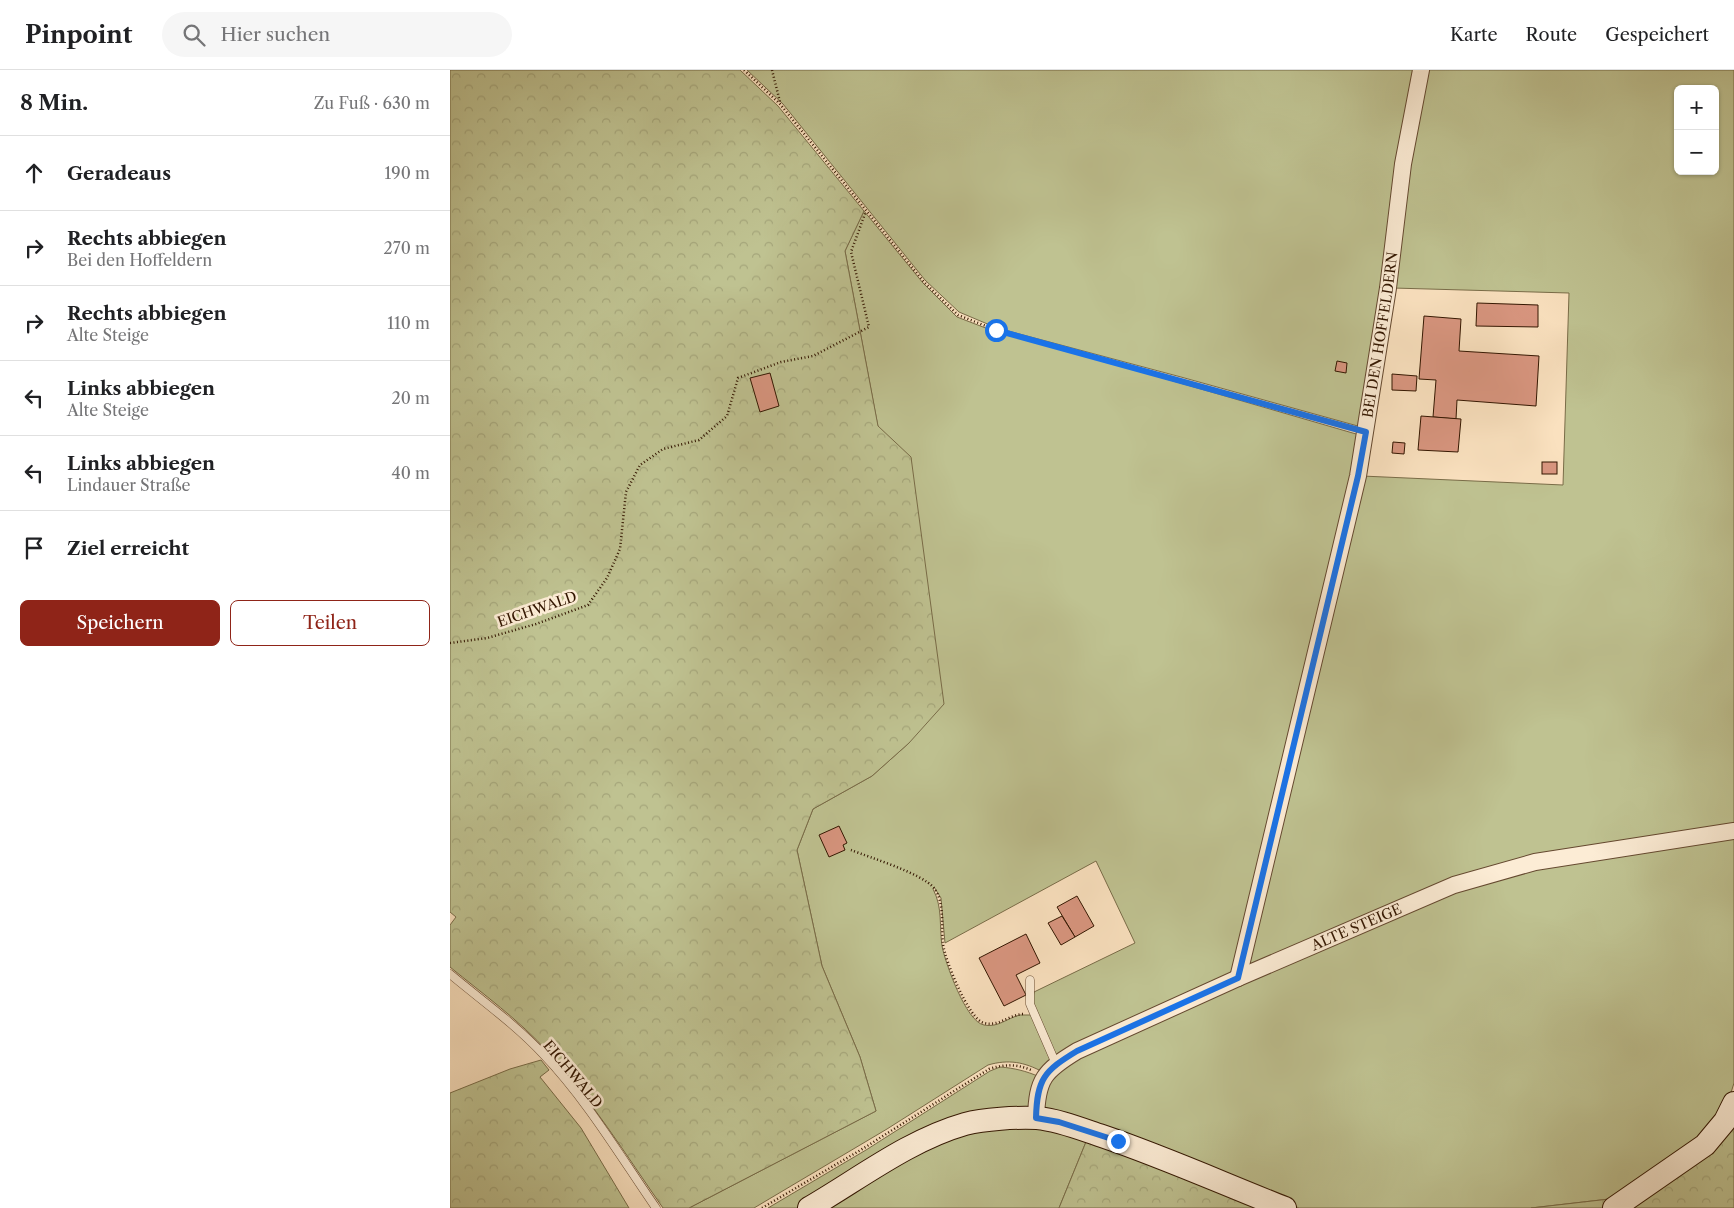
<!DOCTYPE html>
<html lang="de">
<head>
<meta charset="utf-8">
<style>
  :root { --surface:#fff; --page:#f6f6f6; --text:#202124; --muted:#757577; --line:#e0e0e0; --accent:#8f2418 }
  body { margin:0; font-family:"Libre Caslon Text",serif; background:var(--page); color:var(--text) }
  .controls { position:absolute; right:15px; top:15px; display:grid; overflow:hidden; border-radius:8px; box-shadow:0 1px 4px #0004 }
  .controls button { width:45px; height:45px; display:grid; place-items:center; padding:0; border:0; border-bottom:1px solid var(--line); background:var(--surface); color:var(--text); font:25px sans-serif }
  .stop { position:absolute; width:15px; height:15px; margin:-11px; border:4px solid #1a73e8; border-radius:50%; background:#fff }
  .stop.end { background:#1a73e8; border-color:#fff; box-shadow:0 1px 5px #0008 }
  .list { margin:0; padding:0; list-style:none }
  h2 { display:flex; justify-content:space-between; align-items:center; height:65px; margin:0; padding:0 20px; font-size:21px }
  h2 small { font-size:16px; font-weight:400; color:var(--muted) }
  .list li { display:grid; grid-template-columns:32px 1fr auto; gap:15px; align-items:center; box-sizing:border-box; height:75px; padding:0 20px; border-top:1px solid var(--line) }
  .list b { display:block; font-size:19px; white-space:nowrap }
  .list p { margin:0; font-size:16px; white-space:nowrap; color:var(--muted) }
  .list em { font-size:16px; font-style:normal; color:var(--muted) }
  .actions { display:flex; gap:10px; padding:15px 20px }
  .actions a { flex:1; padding:11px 0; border:1px solid var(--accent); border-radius:8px; text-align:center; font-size:18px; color:var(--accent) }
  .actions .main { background:var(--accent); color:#fff }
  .icon { flex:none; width:28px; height:28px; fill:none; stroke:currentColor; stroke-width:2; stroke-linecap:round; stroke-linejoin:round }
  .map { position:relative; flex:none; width:1284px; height:1138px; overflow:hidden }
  header { display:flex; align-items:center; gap:30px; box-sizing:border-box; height:70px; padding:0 25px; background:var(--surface); border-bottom:1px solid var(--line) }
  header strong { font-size:24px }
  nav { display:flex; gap:28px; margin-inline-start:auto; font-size:18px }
  .search { width:350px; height:45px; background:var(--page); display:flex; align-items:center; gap:12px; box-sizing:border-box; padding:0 18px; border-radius:28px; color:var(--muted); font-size:19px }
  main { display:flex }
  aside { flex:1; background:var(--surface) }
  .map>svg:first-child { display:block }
  .green { fill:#bfc291; stroke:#796c48; fill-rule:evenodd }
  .forest { fill:url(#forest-crowns); stroke:#796c48 }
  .building { fill:#d99680; stroke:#331600 }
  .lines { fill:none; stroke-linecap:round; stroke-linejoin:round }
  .service-casing { stroke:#654930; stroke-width:9 }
  .minor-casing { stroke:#654930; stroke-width:18 }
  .secondary-casing { stroke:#331600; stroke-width:24 }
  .path { stroke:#331600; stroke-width:2.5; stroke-dasharray:1 2.5; stroke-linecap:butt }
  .service { stroke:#fcecd5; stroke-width:8 }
  .minor { stroke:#fcecd5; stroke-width:16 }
  .secondary { stroke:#fcecd5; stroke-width:22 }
  .route { stroke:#1a73e8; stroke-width:6 }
  .labels { text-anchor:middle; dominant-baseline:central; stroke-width:5; stroke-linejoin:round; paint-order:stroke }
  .street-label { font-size:14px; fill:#331600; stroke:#fcecd5 }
</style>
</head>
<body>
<header>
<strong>Pinpoint</strong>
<div class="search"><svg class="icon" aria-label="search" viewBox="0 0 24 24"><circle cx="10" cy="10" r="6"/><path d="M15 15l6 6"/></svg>Hier suchen</div>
<nav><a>Karte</a><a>Route</a><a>Gespeichert</a></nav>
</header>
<main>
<aside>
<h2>8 Min.<small>Zu Fuß · 630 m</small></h2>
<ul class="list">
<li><svg class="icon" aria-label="ahead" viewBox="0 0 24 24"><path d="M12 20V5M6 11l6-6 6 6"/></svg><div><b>Geradeaus</b></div><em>190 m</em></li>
<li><svg class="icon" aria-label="right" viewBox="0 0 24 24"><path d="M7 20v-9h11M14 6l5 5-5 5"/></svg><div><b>Rechts abbiegen</b><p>Bei den Hoffeldern</p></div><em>270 m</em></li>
<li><svg class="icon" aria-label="right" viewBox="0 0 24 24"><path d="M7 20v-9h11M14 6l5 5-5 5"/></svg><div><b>Rechts abbiegen</b><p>Alte Steige</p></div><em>110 m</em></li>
<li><svg class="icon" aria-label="left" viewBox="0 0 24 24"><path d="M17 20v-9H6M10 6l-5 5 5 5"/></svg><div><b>Links abbiegen</b><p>Alte Steige</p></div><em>20 m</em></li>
<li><svg class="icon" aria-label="left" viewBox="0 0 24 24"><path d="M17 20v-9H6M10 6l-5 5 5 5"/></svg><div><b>Links abbiegen</b><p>Lindauer Straße</p></div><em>40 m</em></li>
<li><svg class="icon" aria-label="arrive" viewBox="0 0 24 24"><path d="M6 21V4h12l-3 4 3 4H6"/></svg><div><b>Ziel erreicht</b></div></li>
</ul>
<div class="actions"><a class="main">Speichern</a><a>Teilen</a></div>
</aside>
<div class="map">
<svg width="1284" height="1138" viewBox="0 0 1284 1138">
  <defs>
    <pattern id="forest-crowns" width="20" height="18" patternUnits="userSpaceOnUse" patternTransform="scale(1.25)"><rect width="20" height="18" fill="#bfc291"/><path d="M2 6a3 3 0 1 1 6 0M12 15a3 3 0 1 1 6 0" fill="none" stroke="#a5a67b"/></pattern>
  </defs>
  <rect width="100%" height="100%" fill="#fae1bf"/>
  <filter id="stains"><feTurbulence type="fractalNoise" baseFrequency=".004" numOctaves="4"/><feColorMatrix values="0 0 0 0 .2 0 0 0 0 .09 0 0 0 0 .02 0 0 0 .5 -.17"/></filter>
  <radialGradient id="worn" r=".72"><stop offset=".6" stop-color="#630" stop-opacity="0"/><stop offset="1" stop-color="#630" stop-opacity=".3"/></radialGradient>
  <g class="green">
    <path d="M297,0H967L915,358L731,307L547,258L509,242L475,210L333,34Z"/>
    <path d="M975,0H1284V757L1084,788L792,903L912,406L1113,415L1119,223L943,218L956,93ZM1228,19H1265V101H1228Z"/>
    <path d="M414,141L473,213L507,247L546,262L630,284L913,366L785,906L606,990L582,934L584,922L685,873L646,791L495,873L491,828L484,817L483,819C493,838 489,856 492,876C495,892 516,952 534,955C548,958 557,948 570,945C574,945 578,945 582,945L602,993L593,1002C574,992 559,989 538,995L437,1059L304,1138H239L426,1041L410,987L372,896L347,780L363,739L422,706L459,673L461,388L428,357L395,181Z"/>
    <path d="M1284,765V1013L1279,1029L1251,1069L1168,1128L1081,1138H849L763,1103L591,1044V1028L608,997L1005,818L1086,795Z"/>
    <path d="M550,997C564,998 576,1001 590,1007L582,1043H557L349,1138H318L416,1080L540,1001Z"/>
    <path d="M557,1052L638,1067L609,1138H366L480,1072Z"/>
  </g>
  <g class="forest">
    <path d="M0,0H290L328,36L414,141L395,181L428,356L461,387L494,634L459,673L422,706L363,739L347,780L372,896L410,987L426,1041L239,1138H213C176,1085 141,1029 98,982C69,950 33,924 0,897V855L6,847L0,842Z"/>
    <path d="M91,990L99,1000L90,1007L131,1058L179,1138H0V1023L60,999Z"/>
    <path d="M1284,1050V1138H1175Z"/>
    <path d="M638,1067L825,1138H609Z"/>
    <path d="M1168,1128L1154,1138H1081Z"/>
  </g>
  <g class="building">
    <path d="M1027,233L1088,235V257L1026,256Z"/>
    <path d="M974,246L1011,249L1009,281L1089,286L1086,336L1007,330L1006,349L983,347L986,310L969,309Z"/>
    <path d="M887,291L897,293L896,303L885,301Z"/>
    <path d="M320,303L329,336L310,342L300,308Z"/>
    <path d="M942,304L967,306L966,321L942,320Z"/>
    <path d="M971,346L1011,349L1008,382L968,380Z"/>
    <path d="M943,372L955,373L954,384L942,383Z"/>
    <rect x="1092" y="392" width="15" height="12"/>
    <path d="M389,756L397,773L393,775L395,780L379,787L369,765Z"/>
    <path d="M627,826L644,856L625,867L607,837Z"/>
    <path d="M612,846L625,867L611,875L598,853Z"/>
    <path d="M576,864L590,893L566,905L576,925L554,936L529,888Z"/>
  </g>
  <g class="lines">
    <defs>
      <g id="service">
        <path d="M0,904C31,930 65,954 93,984C137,1030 170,1086 206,1138"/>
        <path d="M580,910V934L606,994"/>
      </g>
      <g id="minor">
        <path id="s1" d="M788,908L908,406L938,218L953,94L971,0"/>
        <path id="s2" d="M586,1048C587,1009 594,1001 627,981L788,908L1004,815L1085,792L1284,761"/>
      </g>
      <g id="secondary">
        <path d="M359,1138C409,1109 459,1070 515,1054C534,1049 567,1047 587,1048C609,1050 631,1059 652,1066C714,1087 774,1114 835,1138"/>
        <path d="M1164,1138L1255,1075L1275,1051L1284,1033"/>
      </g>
    </defs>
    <use href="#service" class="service-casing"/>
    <use href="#minor" class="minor-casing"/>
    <use href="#secondary" class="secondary-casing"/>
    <g class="path">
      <path d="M294,0L330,34L474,212L508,245L546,260L902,358"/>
      <path d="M322,0L330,32"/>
      <path d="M0,573L37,568L86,554L138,535L157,508L170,479L176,422L190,395L213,379L249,370L277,346L288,308L331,292L363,286L419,257L401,182L416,141"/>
      <path d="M401,780C421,788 471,803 484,818C495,832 491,857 493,874C495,890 519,950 534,953C549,957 560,944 574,944"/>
      <path d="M312,1138L414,1078L539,999C554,994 567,994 581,1000"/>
    </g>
    <use href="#service" class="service"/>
    <use href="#minor" class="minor"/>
    <use href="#secondary" class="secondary"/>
  </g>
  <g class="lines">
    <path class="route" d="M546,260L916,362L908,406L788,908L627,981C594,1001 587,1009 586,1048L609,1052L668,1071"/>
  </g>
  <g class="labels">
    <g class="street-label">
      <text stroke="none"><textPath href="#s1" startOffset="659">BEI DEN HOFFELDERN</textPath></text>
      <text transform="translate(87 539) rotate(-19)">EICHWALD</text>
      <text stroke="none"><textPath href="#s2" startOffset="390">ALTE STEIGE</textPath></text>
      <text transform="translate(123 1004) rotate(50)">EICHWALD</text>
    </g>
  </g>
  <rect width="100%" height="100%" filter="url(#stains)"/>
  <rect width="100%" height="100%" fill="url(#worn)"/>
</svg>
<div class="controls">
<button>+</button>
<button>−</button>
</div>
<div class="stop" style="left:546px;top:260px"></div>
<div class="stop end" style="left:668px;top:1071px"></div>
</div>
</main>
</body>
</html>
